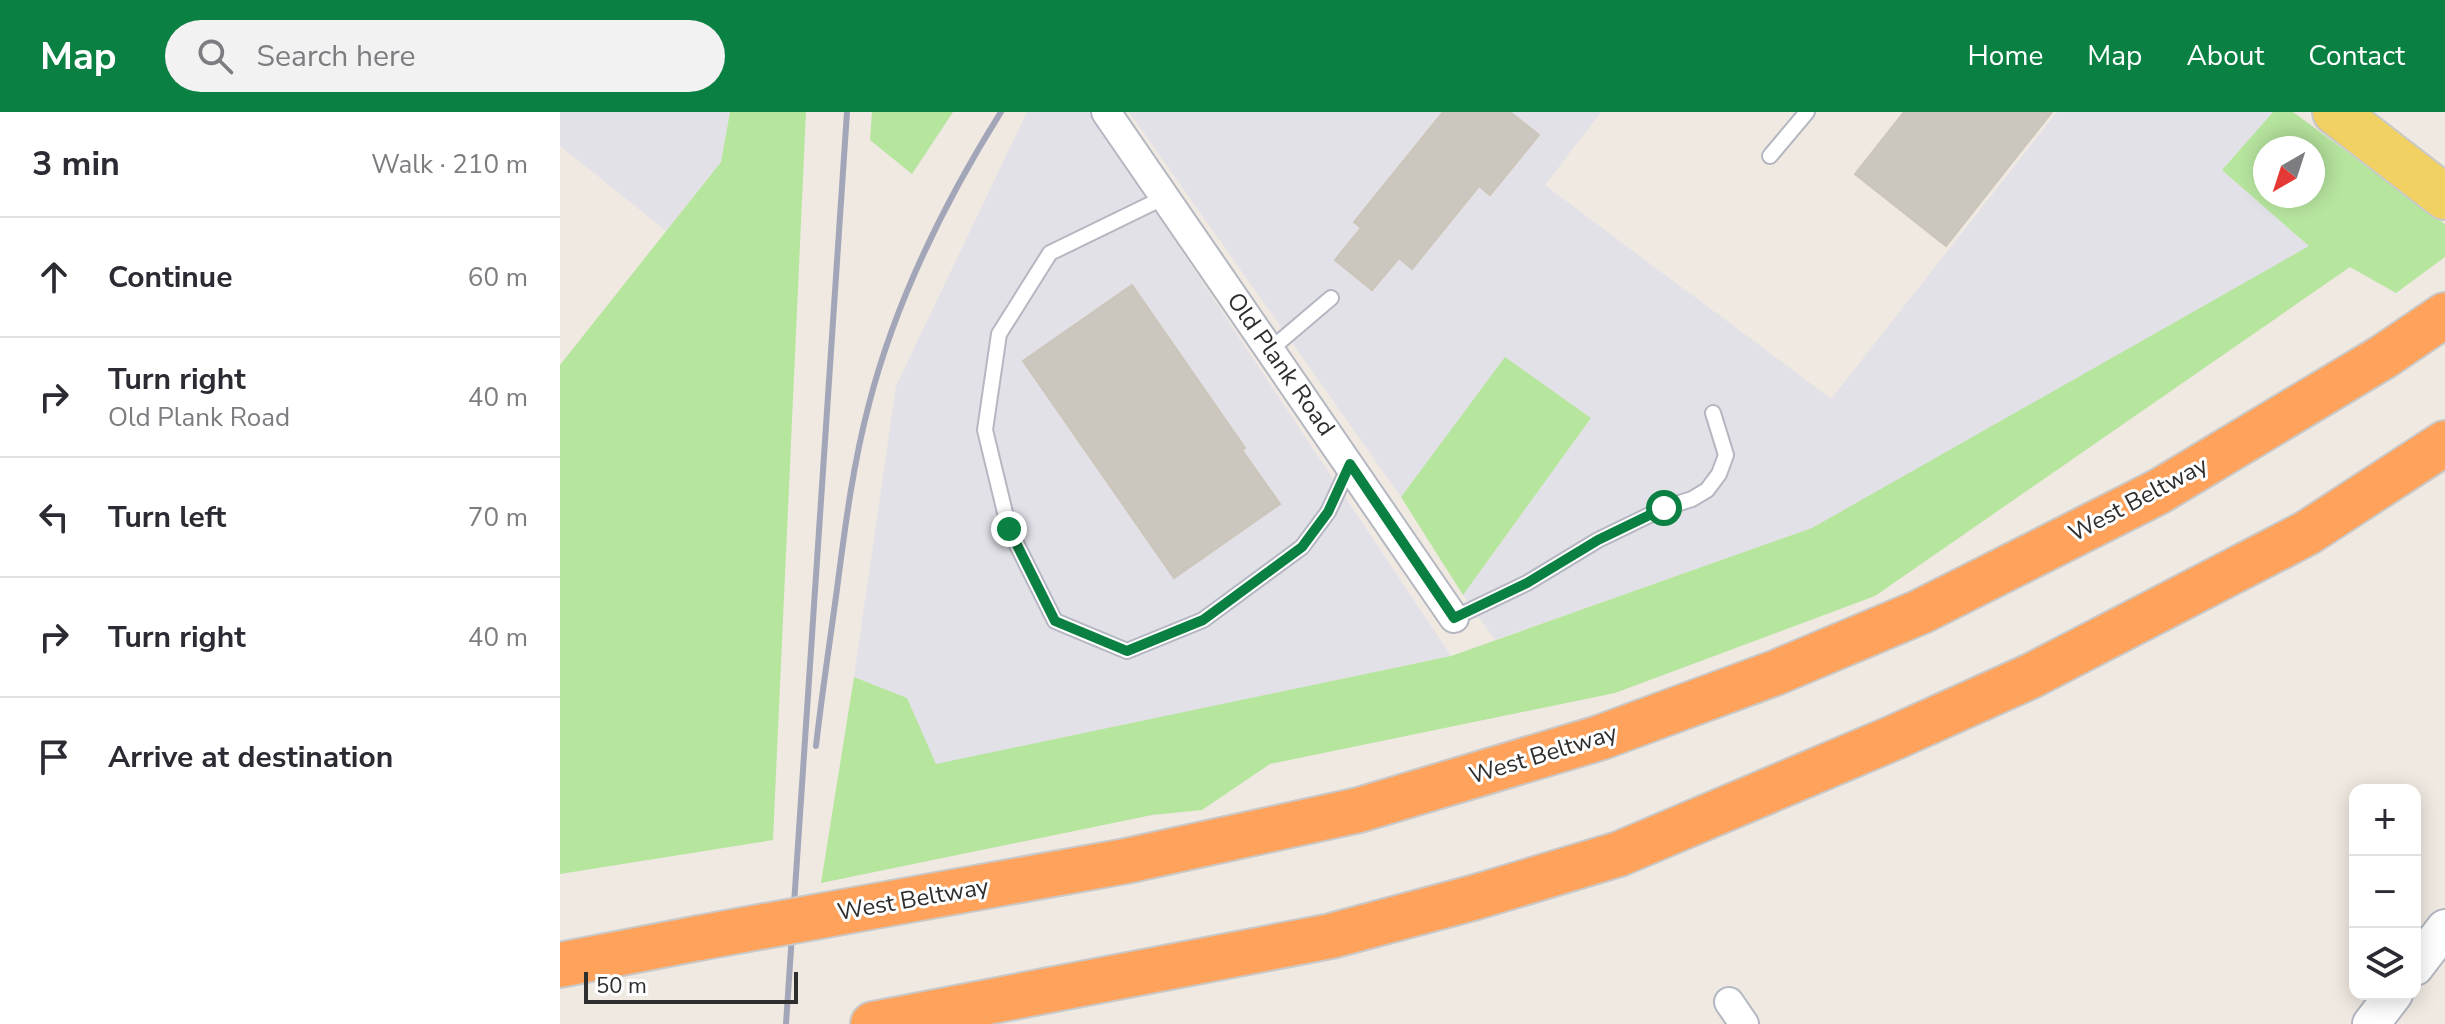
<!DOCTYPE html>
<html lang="en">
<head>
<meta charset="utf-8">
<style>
  :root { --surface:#fff; --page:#f2f2f3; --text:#2b2b33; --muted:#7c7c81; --line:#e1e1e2; --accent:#0b8043 }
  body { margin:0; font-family:"Nunito Sans",sans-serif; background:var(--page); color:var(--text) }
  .controls { position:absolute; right:24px; bottom:24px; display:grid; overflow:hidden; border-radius:16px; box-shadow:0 4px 20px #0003 }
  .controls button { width:72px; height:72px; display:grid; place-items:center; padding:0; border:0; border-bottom:2px solid var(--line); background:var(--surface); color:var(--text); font:40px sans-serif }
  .compass { position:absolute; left:1693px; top:24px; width:72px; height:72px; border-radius:50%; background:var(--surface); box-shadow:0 4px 20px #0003; rotate:219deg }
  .scale { position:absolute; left:24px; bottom:20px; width:214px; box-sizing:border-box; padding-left:8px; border:4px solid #2e2e2e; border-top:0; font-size:22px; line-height:28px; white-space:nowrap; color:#2e2e2e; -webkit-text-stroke:6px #fff; paint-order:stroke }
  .stop { position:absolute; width:24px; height:24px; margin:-18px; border:6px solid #0b8043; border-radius:50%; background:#fff }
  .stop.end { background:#0b8043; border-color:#fff; box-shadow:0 2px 8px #0008 }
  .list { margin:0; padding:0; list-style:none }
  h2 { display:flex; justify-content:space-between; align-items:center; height:104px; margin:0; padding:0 32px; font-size:34px }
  h2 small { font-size:26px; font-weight:400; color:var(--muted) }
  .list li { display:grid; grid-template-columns:52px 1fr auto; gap:24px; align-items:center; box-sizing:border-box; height:120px; padding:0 32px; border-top:2px solid var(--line) }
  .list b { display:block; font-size:30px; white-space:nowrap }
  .list p { margin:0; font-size:26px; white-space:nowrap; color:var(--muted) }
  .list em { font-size:26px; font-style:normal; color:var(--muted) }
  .icon { flex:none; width:44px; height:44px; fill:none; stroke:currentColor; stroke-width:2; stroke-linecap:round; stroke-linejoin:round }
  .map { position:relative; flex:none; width:1885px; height:912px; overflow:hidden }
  header { display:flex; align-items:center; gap:48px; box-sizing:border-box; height:112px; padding:0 40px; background:var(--accent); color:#fff }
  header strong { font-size:38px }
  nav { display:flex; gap:44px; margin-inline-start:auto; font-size:28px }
  .search { width:560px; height:72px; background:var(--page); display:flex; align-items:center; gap:20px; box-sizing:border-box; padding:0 28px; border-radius:44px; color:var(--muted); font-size:30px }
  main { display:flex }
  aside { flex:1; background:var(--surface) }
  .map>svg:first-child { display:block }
  .industrial { fill:#e3e1e8 }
  .green { fill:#b6e59e; fill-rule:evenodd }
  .building { fill:#cbc7bf; stroke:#cbc5ba; stroke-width:2 }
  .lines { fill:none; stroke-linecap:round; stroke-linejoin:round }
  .service-casing { stroke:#b4b7c1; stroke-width:18 }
  .minor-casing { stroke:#b4b7c1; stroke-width:32 }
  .tertiary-casing { stroke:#b4b7c1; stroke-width:40 }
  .primary-casing { stroke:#c9c9c9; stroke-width:48 }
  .motorway-casing { stroke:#c9c9c9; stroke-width:48 }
  .service { stroke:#fff; stroke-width:14 }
  .minor { stroke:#fff; stroke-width:28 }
  .tertiary { stroke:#fff; stroke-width:36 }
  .primary { stroke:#f2d163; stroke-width:44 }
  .motorway { stroke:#ffa35c; stroke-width:44 }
  .rail { stroke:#a3a6b8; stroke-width:6 }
  .motorway-bridge-casing { stroke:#c9c9c9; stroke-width:48; stroke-linecap:butt }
  .motorway-bridge { stroke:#ffa35c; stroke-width:44 }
  .route { stroke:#0b8043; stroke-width:10 }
  .labels { text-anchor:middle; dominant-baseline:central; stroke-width:6; stroke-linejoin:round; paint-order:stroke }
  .street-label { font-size:24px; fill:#2e2e2e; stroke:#fff }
</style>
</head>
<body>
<header>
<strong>Map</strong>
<div class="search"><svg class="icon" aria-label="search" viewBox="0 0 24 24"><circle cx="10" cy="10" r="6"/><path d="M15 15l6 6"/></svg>Search here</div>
<nav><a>Home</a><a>Map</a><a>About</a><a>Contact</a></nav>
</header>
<main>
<aside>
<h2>3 min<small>Walk · 210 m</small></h2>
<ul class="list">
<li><svg class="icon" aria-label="ahead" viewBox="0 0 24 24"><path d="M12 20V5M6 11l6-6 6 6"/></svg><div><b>Continue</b></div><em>60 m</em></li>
<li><svg class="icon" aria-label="right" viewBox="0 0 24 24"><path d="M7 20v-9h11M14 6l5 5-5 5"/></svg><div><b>Turn right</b><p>Old Plank Road</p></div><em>40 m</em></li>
<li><svg class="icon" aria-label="left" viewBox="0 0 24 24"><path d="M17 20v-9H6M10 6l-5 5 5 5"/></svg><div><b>Turn left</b></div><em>70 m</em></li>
<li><svg class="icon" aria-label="right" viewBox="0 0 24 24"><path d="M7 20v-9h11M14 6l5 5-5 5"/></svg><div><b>Turn right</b></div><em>40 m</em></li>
<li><svg class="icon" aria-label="arrive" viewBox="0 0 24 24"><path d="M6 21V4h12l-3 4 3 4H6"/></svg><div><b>Arrive at destination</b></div></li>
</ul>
</aside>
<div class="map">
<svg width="1885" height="912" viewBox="0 0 1885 912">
  <rect width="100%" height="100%" fill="#efe9e1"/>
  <g class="industrial">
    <path d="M0,0H170L161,50L106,119L0,34Z"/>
    <path d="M467,0H529L891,544L376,653L347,586L294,565L336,274Z"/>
    <path d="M569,0H1041L985,73L1271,287L1497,0H1713L1662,58L1750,134L1253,416L935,528L903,483L1031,306L945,246L841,385Z"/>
  </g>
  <g class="green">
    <path d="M170,0H246L213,728L0,762V253L161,50Z"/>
    <path d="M312,0H393L352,62L310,28Z"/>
    <path d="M1713,0H1733L1885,112V145L1836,181L1790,155L1315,484L1055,581L710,652L642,698L592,703L261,771L294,565L347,586L376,652L891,544L1252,416L1749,134L1662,58ZM1705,36H1753V84H1705Z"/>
    <path d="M945,245L1031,306L903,483L841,385Z"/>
  </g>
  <g class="building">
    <path d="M883,0H950L979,23L930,83L919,74L852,157L839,146L812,178L775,148L801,116L794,110Z"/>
    <path d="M1344,0H1492L1386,134L1295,62Z"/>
    <path d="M572,173L685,336L682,338L720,392L614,466L463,249Z"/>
  </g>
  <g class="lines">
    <defs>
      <g id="service">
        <path d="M1210,44L1247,0"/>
        <path d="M605,85L490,141L439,222L425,318L449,417L495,509L567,539L643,508L742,435L768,400L790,353"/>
        <path d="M711,237L771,186"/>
        <path d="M894,506L967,471L1038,428L1104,396L1132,387L1147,378L1159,362L1166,343L1153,301"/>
      </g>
      <g id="minor">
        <path d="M546,0L894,506"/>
        <path d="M1169,890L1184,912"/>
      </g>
      <g id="tertiary">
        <path d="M1855,855L1885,816"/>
        <path d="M1811,912L1834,882"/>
      </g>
      <path id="primary" d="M1775,0L1885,85"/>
      <g id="motorway">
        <path d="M321,793L566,749L799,698L1039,626L1215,561L1360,500L1598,380L1823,245L1885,203"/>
        <path d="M0,853L139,826"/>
        <path d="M313,912L771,824L916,785L1059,742L1333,626L1471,564L1747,421L1885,331"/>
      </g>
    </defs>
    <use href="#service" class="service-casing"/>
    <use href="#minor" class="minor-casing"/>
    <use href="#tertiary" class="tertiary-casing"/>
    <use href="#primary" class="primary-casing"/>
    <use href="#motorway" class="motorway-casing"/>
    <use href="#service" class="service"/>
    <use href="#minor" class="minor"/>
    <use href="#tertiary" class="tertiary"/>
    <use href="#primary" class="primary"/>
    <use href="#motorway" class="motorway"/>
    <g class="rail">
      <path d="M256,634C262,581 270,529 277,477C285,415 293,352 309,292C336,187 384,91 441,0"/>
      <path d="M226,912L287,0"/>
    </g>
    <defs>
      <path id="motorway-bridge" d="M139,826L321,793"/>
    </defs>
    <use href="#motorway-bridge" class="motorway-bridge-casing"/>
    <use href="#motorway-bridge" class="motorway-bridge"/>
  </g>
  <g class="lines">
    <path class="route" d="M449,417L495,509L567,539L643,508L742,435L768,400L790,352L894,506L967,471L1038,428L1104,396"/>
  </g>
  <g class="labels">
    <g class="street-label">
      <text transform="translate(721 252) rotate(55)">Old Plank Road</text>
      <text transform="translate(1578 387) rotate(-28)">West Beltway</text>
      <text transform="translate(983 642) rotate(-17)">West Beltway</text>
      <text transform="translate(353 787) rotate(-10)">West Beltway</text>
    </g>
  </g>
</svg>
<div class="controls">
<button>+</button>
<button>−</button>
<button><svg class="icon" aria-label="layers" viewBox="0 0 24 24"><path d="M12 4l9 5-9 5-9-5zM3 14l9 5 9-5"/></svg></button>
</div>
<svg class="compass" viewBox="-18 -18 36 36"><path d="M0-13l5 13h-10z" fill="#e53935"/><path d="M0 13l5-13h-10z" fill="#7c7c81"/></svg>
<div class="scale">50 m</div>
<div class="stop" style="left:1104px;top:396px"></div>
<div class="stop end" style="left:449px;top:417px"></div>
</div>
</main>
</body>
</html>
